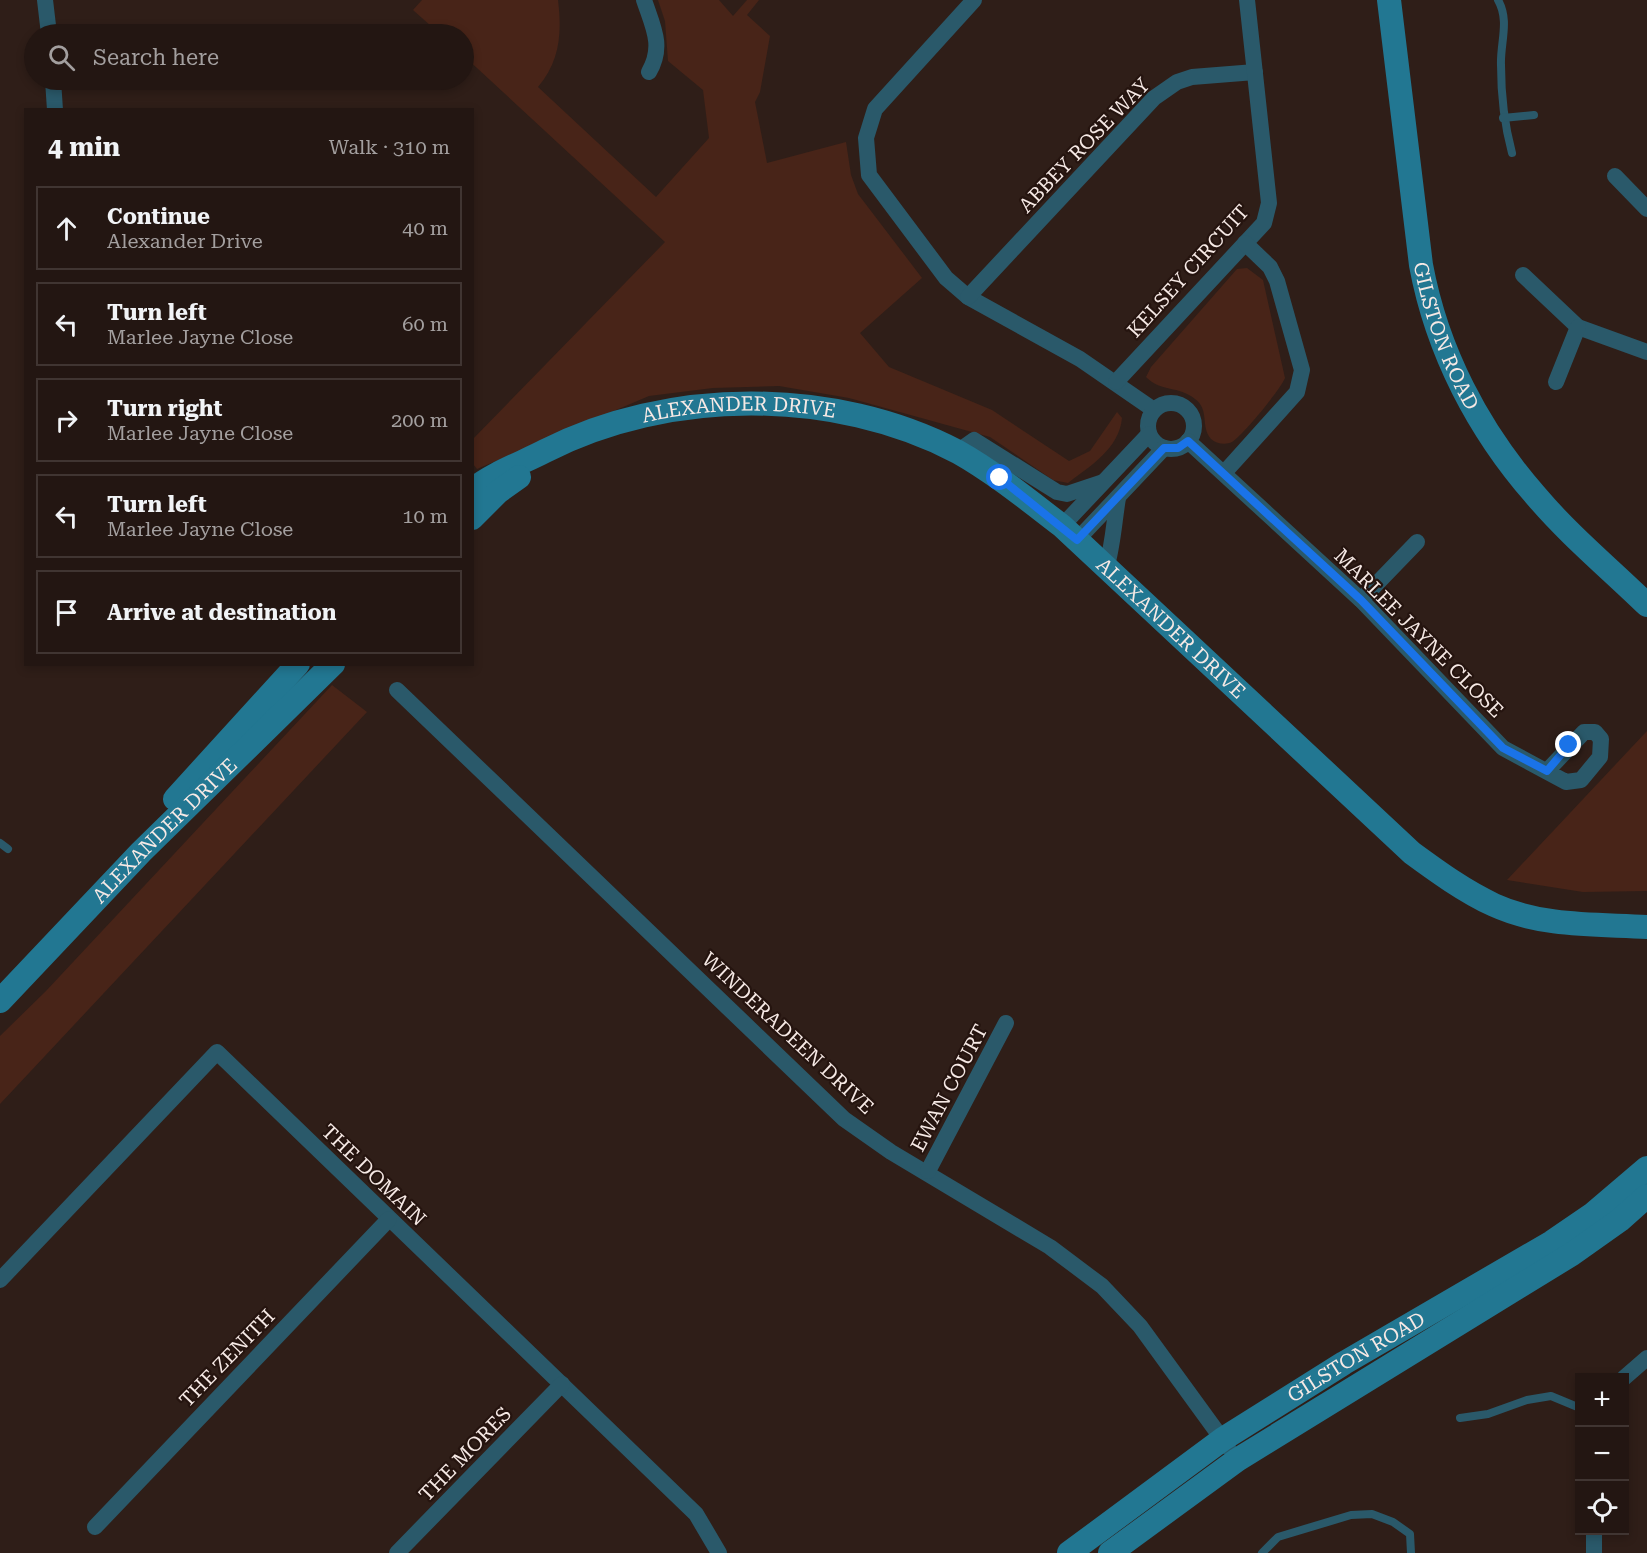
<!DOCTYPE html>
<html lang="en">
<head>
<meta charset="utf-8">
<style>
  :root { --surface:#231612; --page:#2b1f1b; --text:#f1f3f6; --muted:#a39f9f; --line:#403532 }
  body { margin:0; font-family:"Roboto Serif",serif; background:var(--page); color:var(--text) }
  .controls { position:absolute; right:18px; bottom:18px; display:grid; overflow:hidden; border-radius:0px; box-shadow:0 3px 9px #0003 }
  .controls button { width:54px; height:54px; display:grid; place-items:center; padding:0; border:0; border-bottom:2px solid var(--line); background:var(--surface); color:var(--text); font:30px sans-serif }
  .stop { position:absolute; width:18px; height:18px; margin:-14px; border:4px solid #1a73e8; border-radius:50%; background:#fff }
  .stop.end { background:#1a73e8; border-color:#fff; box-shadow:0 2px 6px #0008 }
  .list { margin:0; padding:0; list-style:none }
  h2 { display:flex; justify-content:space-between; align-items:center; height:78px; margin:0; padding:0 24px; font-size:26px }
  h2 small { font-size:20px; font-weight:400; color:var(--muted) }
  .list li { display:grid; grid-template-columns:39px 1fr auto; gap:18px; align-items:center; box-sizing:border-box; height:84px; margin:0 12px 12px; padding:0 12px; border:2px solid var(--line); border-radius:0px }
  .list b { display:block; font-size:22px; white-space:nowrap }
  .list p { margin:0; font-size:20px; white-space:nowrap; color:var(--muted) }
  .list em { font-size:20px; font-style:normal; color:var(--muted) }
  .icon { flex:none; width:33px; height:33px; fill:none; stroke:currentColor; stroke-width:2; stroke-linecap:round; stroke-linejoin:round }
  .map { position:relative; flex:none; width:1647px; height:1553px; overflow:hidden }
  .search { position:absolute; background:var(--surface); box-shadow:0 3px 9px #0003; left:24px; top:24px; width:450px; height:66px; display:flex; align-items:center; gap:15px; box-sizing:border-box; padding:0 21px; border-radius:33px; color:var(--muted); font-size:22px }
  .panel { position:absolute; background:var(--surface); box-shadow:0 3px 9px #0003; left:24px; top:108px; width:450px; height:558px; border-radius:0px }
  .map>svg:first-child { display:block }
  .green { fill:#482418 }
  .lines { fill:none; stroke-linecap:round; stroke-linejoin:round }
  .service { stroke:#2a596a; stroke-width:8 }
  .minor { stroke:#2a596a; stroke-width:16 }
  .secondary { stroke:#227792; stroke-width:24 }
  .route { stroke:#1a73e8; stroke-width:8 }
  .labels { text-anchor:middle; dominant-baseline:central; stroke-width:4.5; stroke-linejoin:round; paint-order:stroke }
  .street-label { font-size:20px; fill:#f6e9e5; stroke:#25140f }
</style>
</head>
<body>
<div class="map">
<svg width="1647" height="1553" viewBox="0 0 1647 1553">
  <rect width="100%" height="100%" fill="#2f1e18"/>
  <g class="green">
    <path d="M422,0H558C562,33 560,61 538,87L656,197L709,138L703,90L668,61L665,21L658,0H719L733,16L747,0H759L747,15L770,36L760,92L755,102L767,163L846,142L851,175L858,194L922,278L860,333L889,367L992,410L1069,461L1090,451L1117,412L1122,418C1119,449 1090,466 1068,483L1053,480L990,437L849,398L779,386L713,388L649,396L477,469L473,464V439L665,242L464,56V34H440L413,10Z"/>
    <path d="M1247,268L1263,280L1285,378C1280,390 1243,435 1232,442C1226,445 1216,444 1211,439C1200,426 1210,410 1195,399C1178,385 1162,393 1146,377L1151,367L1237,269Z"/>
    <path d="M332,685L367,712L0,1104V1036L46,991Z"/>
    <path d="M1647,731V891L1583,892L1507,880Z"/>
  </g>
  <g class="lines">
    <g class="service">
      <path d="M1498,0C1510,21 1500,43 1501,65C1501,95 1504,123 1512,153"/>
      <path d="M1503,118L1534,115"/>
      <path d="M0,843L8,849"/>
      <path d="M1460,1418L1488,1414L1527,1400L1551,1396L1580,1408"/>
      <path d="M1262,1553L1278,1537L1351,1515L1372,1514L1393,1522L1410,1534L1411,1553"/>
    </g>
    <g class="minor">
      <path d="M45,0L49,34"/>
      <path d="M644,0C653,27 664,46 649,72"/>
      <path d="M974,0L875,109L866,138L869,175L946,278L968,297L1080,359L1154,410"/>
      <path d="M53,80L55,110"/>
      <path d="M1615,176L1647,209"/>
      <path d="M1523,275L1578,327L1647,352"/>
      <path d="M968,297L1154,98L1177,82L1192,77L1255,72"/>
      <path d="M1116,382L1264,223L1269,203L1247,0"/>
      <path d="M1556,382L1578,327"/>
      <circle cx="1171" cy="426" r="23"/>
      <path d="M1188,441L1361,600L1503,748L1566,782L1581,780L1600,757L1601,739L1595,732H1584L1547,771"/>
      <path d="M957,452L974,440L1057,492L1067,494L1103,482"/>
      <path d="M1224,473L1297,392L1302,370L1277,281L1270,267L1245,243"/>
      <path d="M1062,526L1149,434"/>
      <path d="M1077,540L1164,448"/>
      <path d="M1106,569C1113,545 1114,522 1118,498"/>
      <path d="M1361,600L1417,542"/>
      <path d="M397,690L844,1119L891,1152L1050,1247L1102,1286L1140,1326L1228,1447"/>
      <path d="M928,1171L1006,1023"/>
      <path d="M0,1280L217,1052L696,1514L719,1553"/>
      <path d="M1624,1378L1647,1358"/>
      <path d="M95,1527L389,1219"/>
      <path d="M397,1553L562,1384"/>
      <path d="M1594,1553V1530"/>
    </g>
    <g class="secondary">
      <path id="s1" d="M1389,0L1421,265C1437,351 1478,430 1536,496C1569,535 1610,569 1647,605"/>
      <path id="s2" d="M472,490C493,473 522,463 545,451C668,388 834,387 958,452C995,473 1028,500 1062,526L1412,853C1438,872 1464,891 1494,905C1542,927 1596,924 1647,927"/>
      <path d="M472,518L498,492L519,477"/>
      <path d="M175,799L298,664"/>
      <path id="s3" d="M0,1001L141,852L333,664"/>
      <path id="s4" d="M1069,1553L1223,1439L1344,1363L1552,1242L1593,1214L1647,1168"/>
      <path d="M1110,1553L1237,1460L1572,1254L1620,1220L1647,1196"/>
    </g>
  </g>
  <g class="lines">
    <path class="route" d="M1000,478L1077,540L1164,448H1178L1188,441L1361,600L1503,748L1547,771L1569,745"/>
  </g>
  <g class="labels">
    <g class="street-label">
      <text transform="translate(1084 145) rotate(-46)">ABBEY ROSE WAY</text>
      <text transform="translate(1188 271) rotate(-48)">KELSEY CIRCUIT</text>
      <text stroke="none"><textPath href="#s1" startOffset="342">GILSTON ROAD</textPath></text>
      <text stroke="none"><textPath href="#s2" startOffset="284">ALEXANDER DRIVE</textPath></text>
      <text stroke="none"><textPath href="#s2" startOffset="788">ALEXANDER DRIVE</textPath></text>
      <text transform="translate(1419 633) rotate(45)">MARLEE JAYNE CLOSE</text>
      <text stroke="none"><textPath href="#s3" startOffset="237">ALEXANDER DRIVE</textPath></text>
      <text transform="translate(788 1033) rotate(43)">WINDERADEEN DRIVE</text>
      <text transform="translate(949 1088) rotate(-62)">EWAN COURT</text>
      <text transform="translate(374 1175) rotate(44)">THE DOMAIN</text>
      <text transform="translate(227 1358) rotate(-46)">THE ZENITH</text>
      <text stroke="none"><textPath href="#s4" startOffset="348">GILSTON ROAD</textPath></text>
      <text transform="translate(465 1454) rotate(-46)">THE MORES</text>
    </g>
  </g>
</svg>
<div class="controls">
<button>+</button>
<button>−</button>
<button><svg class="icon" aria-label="locate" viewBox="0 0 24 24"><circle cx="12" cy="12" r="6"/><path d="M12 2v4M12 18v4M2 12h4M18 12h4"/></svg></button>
</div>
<div class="stop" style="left:1000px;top:478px"></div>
<div class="stop end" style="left:1569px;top:745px"></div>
<div class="search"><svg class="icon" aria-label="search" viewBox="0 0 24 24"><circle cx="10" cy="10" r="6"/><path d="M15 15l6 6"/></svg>Search here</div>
<section class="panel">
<h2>4 min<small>Walk · 310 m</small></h2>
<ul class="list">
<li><svg class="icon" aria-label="ahead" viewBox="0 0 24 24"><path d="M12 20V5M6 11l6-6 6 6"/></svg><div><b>Continue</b><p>Alexander Drive</p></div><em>40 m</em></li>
<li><svg class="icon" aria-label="left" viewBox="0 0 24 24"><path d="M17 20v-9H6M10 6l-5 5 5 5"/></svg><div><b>Turn left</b><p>Marlee Jayne Close</p></div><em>60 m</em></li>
<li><svg class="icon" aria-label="right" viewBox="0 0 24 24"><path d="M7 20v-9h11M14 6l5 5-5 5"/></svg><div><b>Turn right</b><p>Marlee Jayne Close</p></div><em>200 m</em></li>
<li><svg class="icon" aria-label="left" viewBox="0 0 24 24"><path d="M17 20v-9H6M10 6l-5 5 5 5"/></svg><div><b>Turn left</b><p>Marlee Jayne Close</p></div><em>10 m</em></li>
<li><svg class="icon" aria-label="arrive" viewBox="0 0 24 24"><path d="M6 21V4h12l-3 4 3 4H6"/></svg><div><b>Arrive at destination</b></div></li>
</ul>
</section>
</div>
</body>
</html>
